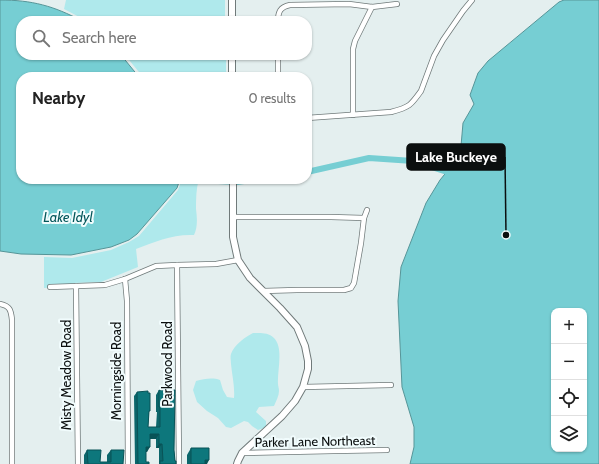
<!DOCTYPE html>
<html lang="en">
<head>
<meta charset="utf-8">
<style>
  :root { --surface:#fff; --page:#f6f6f6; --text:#222; --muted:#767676; --line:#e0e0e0 }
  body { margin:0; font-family:Cabin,sans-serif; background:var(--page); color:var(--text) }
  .controls { position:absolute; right:12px; bottom:12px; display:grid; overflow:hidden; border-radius:8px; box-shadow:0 1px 3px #0004 }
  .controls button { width:36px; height:36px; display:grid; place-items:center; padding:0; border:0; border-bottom:1px solid var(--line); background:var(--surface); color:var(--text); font:20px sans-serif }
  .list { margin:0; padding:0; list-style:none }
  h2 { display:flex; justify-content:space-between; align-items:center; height:52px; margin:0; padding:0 16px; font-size:17px }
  h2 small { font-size:13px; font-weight:400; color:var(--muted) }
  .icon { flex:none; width:22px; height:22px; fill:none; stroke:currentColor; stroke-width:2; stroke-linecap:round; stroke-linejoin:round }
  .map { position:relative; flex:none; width:599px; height:464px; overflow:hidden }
  .search { position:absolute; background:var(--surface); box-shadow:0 1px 3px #0004; left:16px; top:16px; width:296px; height:44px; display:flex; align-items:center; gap:10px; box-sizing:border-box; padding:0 14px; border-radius:16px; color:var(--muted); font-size:15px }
  .panel { position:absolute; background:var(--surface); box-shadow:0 1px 3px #0004; left:16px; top:72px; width:296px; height:112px; border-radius:16px }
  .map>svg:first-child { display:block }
  .green { fill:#afe9ec }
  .water { fill:#76ced3; stroke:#569598; fill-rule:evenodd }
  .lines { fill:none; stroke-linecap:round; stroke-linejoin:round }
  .canal { stroke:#76ced3; stroke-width:6 }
  .street-casing { stroke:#707a7a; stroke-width:6 }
  .secondary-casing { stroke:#707a7a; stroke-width:8 }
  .street { stroke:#fff; stroke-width:4.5 }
  .secondary { stroke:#fff; stroke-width:6 }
  .wall { fill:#0b666b }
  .shaded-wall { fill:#095357 }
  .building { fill:#0d777c; stroke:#095357 }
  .labels { text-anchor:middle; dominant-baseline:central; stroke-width:4; stroke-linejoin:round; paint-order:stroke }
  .street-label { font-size:13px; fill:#0b0f0f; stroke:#f1fcfd }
  .water-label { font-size:14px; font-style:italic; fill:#03565a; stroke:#f1fcfd }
  .leader { fill:none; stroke:#0b0f0f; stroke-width:1.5 }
  .callout-dot { fill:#0b0f0f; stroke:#f1fcfd; stroke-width:1.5 }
  .callout { fill:#0b0f0f; stroke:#0b0f0f; stroke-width:1.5 }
  .callout-label { font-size:14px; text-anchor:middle; font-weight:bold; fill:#fff }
</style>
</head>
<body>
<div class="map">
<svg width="599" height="464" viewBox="0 0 599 464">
  <rect width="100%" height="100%" fill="#e4efef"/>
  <g class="green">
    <path d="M66,0H225V21H87L64,9Z"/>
    <path d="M125,55H226V77H143Z"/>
    <path d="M182,179H199C196,189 196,199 196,209C197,217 198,227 194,235C172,234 155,242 136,249L138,267L101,282L74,283V284L58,287L44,288V257L72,258L111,250L129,242L139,236L178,190Z"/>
    <path d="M253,333C260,333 268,332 274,338C284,348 277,371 278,384C278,386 279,388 279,391C279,396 276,401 274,406L259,407L256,412L266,421V427L264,428L258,430L252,426L248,422L244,421L231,428L226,427L218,418L207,411L197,402L193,390L196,381C204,379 212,377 220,380L223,390L227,397L234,398C235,387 232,375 231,364C231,361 230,357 231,354C234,345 245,337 253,333Z"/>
  </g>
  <g class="water">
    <path d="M0,0C32,0 54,6 82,21H21V55H121L139,77H21V179H180L177,188L137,234L129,240L111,247L71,255L21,254L0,251Z"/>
    <path d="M564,0H599V464H410L414,447V427L402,387L398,301L401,267L426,203L440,180L453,164H457L462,160L461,146L463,123L474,104L470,95L478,73L488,61L559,2ZM554,311H584V449H554Z"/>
  </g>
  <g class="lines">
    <g class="canal">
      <path d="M307,172L369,158L413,161L447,172"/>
      <path d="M180,179L237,182L258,179"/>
    </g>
    <defs>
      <g id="street">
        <path d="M278,21C278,12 280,7 290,5L349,4L372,7L397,4"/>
        <path d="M278,77V55"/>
        <path d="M353,115V49L355,41L372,7"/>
        <path d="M307,118L391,112C410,107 411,105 421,91L434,56L443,40L463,11L472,0"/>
        <path d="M233,217H331L364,218"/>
        <path d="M177,265L179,464"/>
        <path d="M125,279L127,301L128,464"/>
        <path d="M76,286L78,464"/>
        <path d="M50,287L105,285L125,279L156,266L177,265L216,264L238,260"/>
        <path d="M263,291L297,290H344L351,288L354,283L361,243L364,218L367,210"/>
        <path d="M0,304C10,306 11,310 12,320V464"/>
        <path d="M303,387L391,385"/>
        <path d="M242,453L333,451L387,450"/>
      </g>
      <g id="secondary">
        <path d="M232,21V0"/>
        <path d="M232,77V55"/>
        <path d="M233,179V237L238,260L250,278L280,308L297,327L305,346L308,361V369L303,387L295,401L282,416L242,453L238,461L237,464"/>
      </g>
    </defs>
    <use href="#street" class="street-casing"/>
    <use href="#secondary" class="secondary-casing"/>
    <use href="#street" class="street"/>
    <use href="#secondary" class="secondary"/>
  </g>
  <g class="wall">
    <path d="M159,390L174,450L175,461L176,464H159V448H156V439H150L147,452H146V462L149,464H135L134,396L137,392L149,413L148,427H156L157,412H156V395Z"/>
    <path d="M191,448L207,464H187V455Z"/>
    <path d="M87,450L100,462H107V455L111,450L123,464H84V455Z"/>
  </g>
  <g class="shaded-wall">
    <path d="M150,434H159L156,439H147Z"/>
    <path d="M159,444H162L159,448H156Z"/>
    <path d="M146,447H150L147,452H143Z"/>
    <path d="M205,460H209L207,464H203Z"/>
  </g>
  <g class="building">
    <path d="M159,390H175L174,450L175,461H176V464H160V461H163L162,444H159V434H150V447H146V462H149V464H138L137,392L148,391V393H150V411H149L148,427H160V407H159Z"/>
    <path d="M191,448H209V460H205V464H191Z"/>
    <path d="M87,450H101L100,462H111V450H124L123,464H88Z"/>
  </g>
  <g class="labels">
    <g class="street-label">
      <text transform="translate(167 364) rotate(-90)">Parkwood Road</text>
      <text transform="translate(116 371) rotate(-90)">Morningside Road</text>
      <text transform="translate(66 375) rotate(-90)">Misty Meadow Road</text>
      <text transform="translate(315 441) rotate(-1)">Parker Lane Northeast</text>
    </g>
    <g class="water-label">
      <text x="68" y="217">Lake Idyl</text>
    </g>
  </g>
  <path class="leader" d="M506 235L505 157"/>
  <circle class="callout-dot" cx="506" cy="235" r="4"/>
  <rect class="callout" x="407" y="144" width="98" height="26" rx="4"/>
  <g class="callout-label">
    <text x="456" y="162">Lake Buckeye</text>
  </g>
</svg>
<div class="controls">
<button>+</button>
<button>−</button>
<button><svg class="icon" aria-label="locate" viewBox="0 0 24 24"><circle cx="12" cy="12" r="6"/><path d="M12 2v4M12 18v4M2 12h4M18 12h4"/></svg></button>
<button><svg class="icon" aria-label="layers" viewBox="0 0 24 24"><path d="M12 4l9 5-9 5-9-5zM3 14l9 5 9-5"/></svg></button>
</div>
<div class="search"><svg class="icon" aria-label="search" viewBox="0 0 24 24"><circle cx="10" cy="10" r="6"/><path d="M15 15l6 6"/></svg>Search here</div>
<section class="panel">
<h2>Nearby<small>0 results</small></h2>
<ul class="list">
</ul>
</section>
</div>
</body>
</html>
